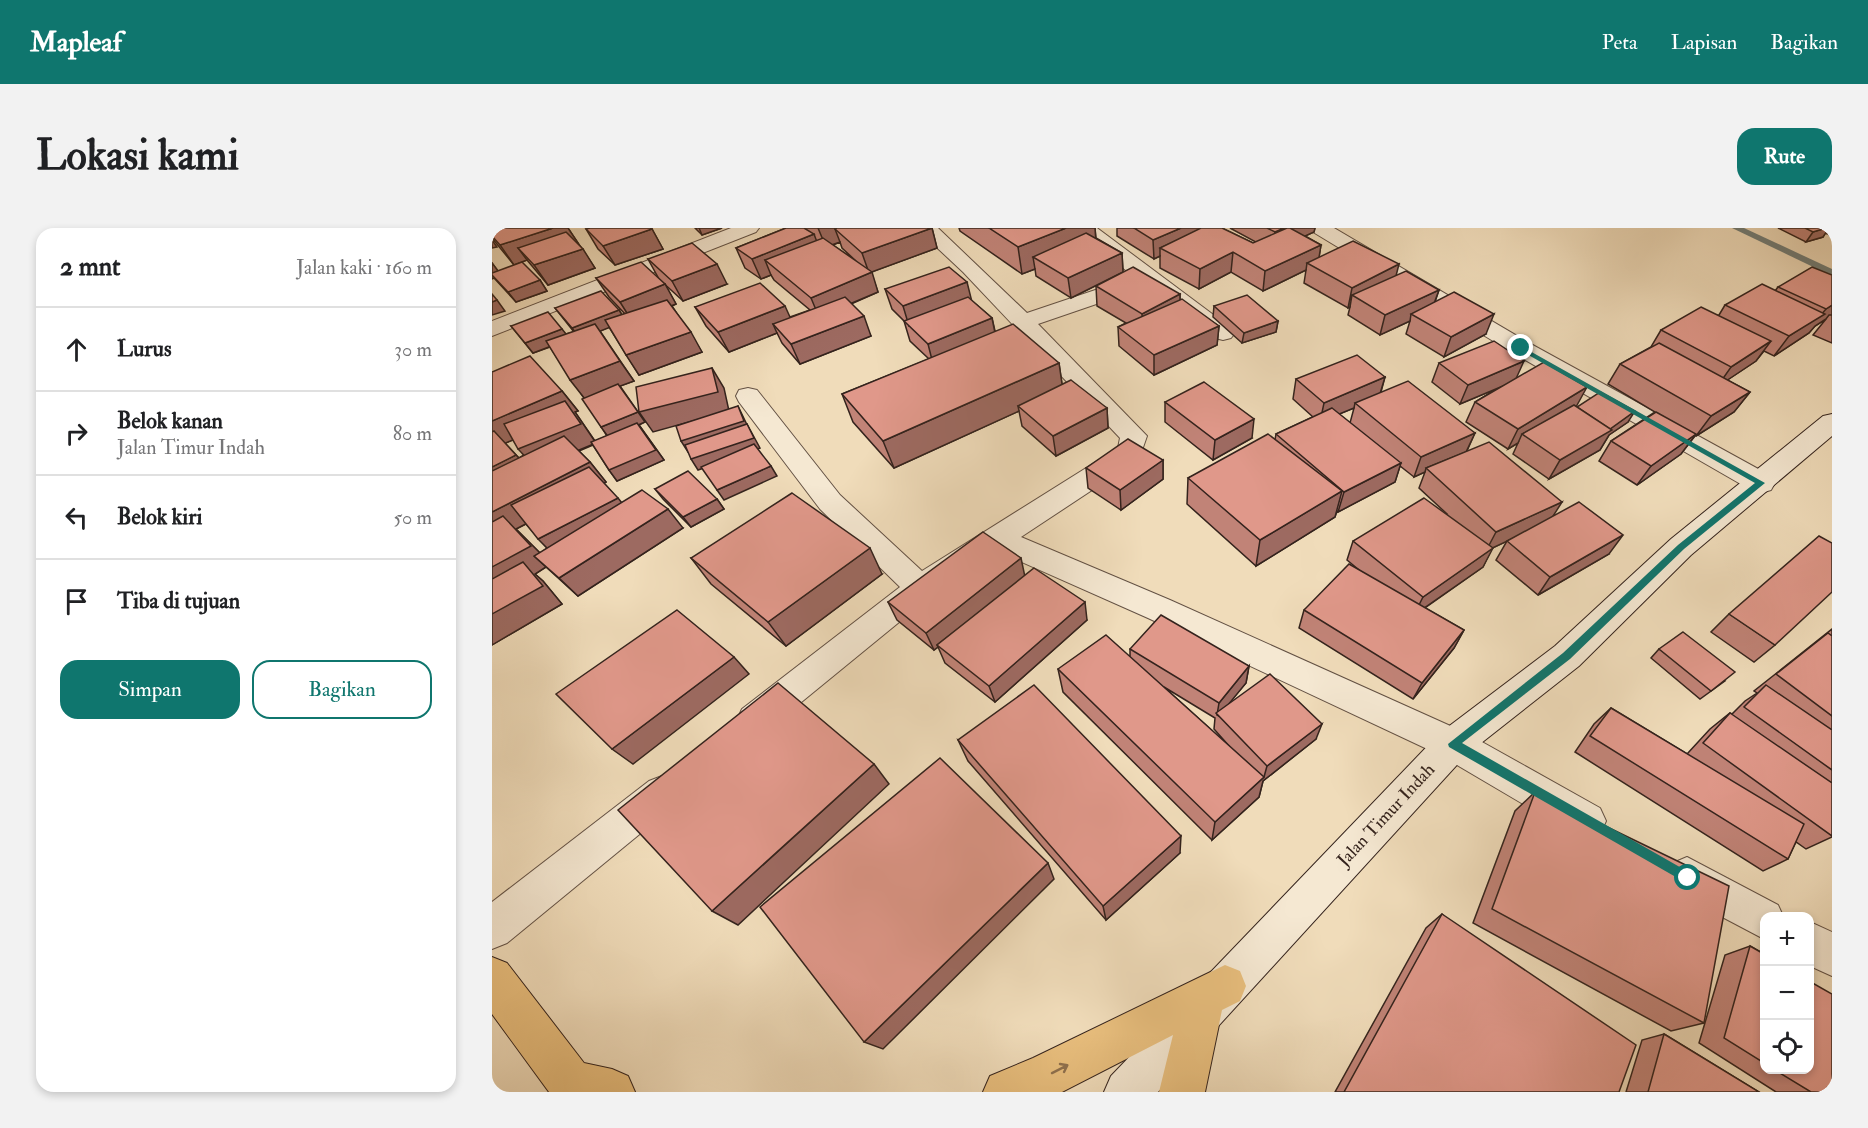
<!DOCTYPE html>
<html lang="id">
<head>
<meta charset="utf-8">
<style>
  :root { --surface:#fff; --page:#f2f2f2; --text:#202124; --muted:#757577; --line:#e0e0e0; --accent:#0f766e }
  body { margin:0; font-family:"IM FELL Double Pica",serif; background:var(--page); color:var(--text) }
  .controls { position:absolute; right:18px; bottom:18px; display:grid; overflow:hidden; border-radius:12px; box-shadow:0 3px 9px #0003 }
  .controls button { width:54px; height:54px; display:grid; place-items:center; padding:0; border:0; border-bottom:2px solid var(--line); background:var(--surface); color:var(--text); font:30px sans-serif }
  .stop { position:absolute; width:18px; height:18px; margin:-14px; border:4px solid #0f766e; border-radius:50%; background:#fff }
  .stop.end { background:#0f766e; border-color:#fff; box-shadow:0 2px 6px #0008 }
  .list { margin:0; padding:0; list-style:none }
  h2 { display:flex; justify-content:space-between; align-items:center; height:78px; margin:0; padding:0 24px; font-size:26px }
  h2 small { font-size:20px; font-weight:400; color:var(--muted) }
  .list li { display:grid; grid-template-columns:39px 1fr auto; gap:18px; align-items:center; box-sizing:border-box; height:84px; padding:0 24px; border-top:2px solid var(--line) }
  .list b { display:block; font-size:22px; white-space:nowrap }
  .list p { margin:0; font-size:20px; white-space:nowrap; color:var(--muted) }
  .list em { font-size:20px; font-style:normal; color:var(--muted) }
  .actions { display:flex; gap:12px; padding:18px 24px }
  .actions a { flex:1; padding:14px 0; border:2px solid var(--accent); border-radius:18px; text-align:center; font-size:21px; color:var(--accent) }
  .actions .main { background:var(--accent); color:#fff }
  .icon { flex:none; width:33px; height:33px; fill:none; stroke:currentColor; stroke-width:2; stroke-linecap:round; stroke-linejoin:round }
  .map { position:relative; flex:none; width:1340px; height:864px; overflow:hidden; border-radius:18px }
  header { display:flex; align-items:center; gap:36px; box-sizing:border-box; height:84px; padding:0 30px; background:var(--accent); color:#fff }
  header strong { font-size:28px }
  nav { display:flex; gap:33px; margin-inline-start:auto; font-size:21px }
  .intro { display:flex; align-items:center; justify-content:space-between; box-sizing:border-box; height:144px; padding:0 36px }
  h1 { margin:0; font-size:42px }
  .button { padding:15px 27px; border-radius:18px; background:var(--accent); color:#fff; font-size:21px; font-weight:700 }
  main { display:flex; gap:36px; padding:0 36px }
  aside { flex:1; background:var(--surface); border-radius:18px; box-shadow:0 3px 9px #0003 }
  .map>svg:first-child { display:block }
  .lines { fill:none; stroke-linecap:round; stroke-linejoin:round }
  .stream { fill:#727e79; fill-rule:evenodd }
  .street-casing { stroke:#635144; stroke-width:2 }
  .secondary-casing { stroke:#34231d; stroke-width:2 }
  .primary-casing { stroke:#34231d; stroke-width:2 }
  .street { fill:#f5e8d2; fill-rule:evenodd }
  .secondary { fill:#f5e8d2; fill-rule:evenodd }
  .primary { fill:#e8be7d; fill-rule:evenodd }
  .wall { fill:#c18377; stroke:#34231d; stroke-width:1.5; fill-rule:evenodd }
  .shaded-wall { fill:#9d6a61; stroke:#34231d; stroke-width:1.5 }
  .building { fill:#e0988a; stroke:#34231d; stroke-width:1.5 }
  .oneway { stroke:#8e704d }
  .route { fill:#0f766e }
  .labels { text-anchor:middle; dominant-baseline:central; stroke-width:4.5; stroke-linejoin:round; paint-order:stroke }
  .street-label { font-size:18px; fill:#34231d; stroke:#f5e8d2 }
</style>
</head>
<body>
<header>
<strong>Mapleaf</strong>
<nav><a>Peta</a><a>Lapisan</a><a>Bagikan</a></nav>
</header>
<div class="intro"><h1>Lokasi kami</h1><a class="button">Rute</a></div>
<main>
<aside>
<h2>2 mnt<small>Jalan kaki · 160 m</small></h2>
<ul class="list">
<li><svg class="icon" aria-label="ahead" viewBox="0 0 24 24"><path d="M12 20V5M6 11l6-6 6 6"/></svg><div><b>Lurus</b></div><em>30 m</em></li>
<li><svg class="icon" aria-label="right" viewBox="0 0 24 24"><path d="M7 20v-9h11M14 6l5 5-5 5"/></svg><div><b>Belok kanan</b><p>Jalan Timur Indah</p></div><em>80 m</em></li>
<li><svg class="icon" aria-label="left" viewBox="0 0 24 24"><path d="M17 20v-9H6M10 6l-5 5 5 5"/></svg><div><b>Belok kiri</b></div><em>50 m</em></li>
<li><svg class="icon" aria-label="arrive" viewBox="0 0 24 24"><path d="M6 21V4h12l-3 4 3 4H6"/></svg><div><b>Tiba di tujuan</b></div></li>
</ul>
<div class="actions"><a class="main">Simpan</a><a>Bagikan</a></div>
</aside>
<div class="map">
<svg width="1340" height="864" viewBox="0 0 1340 864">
  <rect width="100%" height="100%" fill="#f0dcba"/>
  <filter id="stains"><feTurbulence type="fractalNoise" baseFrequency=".00333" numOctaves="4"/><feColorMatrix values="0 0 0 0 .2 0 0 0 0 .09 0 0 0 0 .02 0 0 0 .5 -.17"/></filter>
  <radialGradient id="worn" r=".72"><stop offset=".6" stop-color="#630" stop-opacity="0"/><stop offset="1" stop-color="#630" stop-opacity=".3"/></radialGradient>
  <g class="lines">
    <path class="stream" d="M1240,0H1252L1340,41V48Z"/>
    <defs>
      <g id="street">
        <path d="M239,0H267L264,4L0,108V93Z"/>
        <path d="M424,0H446L535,85L642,49L583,0H605L739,100L743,105L739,110L731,112L723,110L654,59L546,96L655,208L647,231L529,309L678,372L974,505L1108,580L1114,593L1108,606L1095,611L1082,606L948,527L656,390L507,324L439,368L274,503L262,507L250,503L245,492L250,481L408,359L328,281L247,174L244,168L247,162L256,160L265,162L348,267L430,343L626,220L628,210L471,44Z"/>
        <path d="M818,0H842L1037,115L1279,248L1283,255L1279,262L1269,265L1259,262L1021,125L821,4Z"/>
        <path d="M170,548L183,553L189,565L183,577L15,715L0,721V674L157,553Z"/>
        <path d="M1195,629L1286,677L1291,688H1272V711L1181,663L1175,649L1181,635Z"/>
        <path d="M1318,694L1340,704V748L1318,738Z"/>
      </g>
      <path id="secondary" d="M1340,186V208L1199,327L1087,438L974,527L666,864H612L619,848L948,505L1063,418L1179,311L1331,188Z"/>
      <g id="primary">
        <path d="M0,729L15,735L92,835L120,841L136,848L143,864H57L0,786Z"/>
        <path d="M733,737L748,743L754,758L748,773L730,782L713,864H667L681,807L570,864H491L498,848L541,830Z"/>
      </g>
    </defs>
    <use href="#street" class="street-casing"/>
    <use href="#secondary" class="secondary-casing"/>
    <use href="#primary" class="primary-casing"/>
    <use href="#street" class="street"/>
    <use href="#secondary" class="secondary"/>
    <use href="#primary" class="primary"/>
  </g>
  <g class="wall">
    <path d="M0,0H76L103,40L56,57L35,32L22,37L0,10Z"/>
    <path d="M203,0H230L210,7Z"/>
    <path d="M294,0H440L445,20L379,44L386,64L359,76L379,108L308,136L290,115L285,105L237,124L214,98L203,79L298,89L318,82L282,52L279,47L269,51L253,40L244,20ZM348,14L350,20L364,33L341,17Z"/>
    <path d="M467,0H603L604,10L630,25L631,44L579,70L544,48L543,41L530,46L468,3Z"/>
    <path d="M625,0H730L761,15L764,14L738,0H823L822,4L813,8L829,17L827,29L904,48L947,62L943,74L994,106L952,129L914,106L918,93L888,107L856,87L858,79L856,80L812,55L814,42L771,63L739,44L707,61L668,40V28L662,31L625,8Z"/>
    <path d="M1286,0H1340V8L1333,5L1331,9L1314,14Z"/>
    <path d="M94,1H160L171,21L123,37L106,21Z"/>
    <path d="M156,31L235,56L191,73L167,51Z"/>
    <path d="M0,35L6,43L48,52L55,63L24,74L2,50L0,51Z"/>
    <path d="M1340,47V115L1321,107L1334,91L1323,98L1317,105L1282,128L1272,123L1264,133L1235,152L1258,164L1242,184L1204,208H1203L1189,226L1145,257L1107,233L1119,213L1163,184L1116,156L1128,136L1159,119L1169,102L1227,87L1233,77L1283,63L1286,59Z"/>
    <path d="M104,50L173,56L184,76L180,78L210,124L147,147L117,99L108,103L142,153L128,158L153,194L147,197L172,232L125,253L117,242L101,217L87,223L98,234L114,254L112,255L129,275L191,300L86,368L54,339L43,346L51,353L70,376L0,417V144L70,163L86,183L83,184L103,213L115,208L92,170L58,119L41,125L19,98L74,106L82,104L63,80L127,82L130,87L133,86L117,69ZM21,212L32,227L27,230L13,215ZM34,296L55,320L48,325L24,301Z"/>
    <path d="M604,58L688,66V72L727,98L725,117L662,147L627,118L626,99L634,95L605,78Z"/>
    <path d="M393,61L479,72L500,90L503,103L567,135L570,156L615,180L616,200L564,228L530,198L527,183L402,240L361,194L350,166L437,131L418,113L412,93L400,81Z"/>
    <path d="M722,78L786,93L784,104L750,115L721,89Z"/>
    <path d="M947,135L1025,150L1084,179L1136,194L1117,207L1108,222L1057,251L1021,226L1026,215L1016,221L974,194L983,174L1006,160L968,176L940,154Z"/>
    <path d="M893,149L889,164L983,205L975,223L1061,288L1117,326L1046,367L1004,332L1015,313L1000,320L991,339L933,380L972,402L962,420L921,471L807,400L812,382L867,342L855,332L861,313L955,286L927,260L933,244L922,249L908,238L903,254L846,284L845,283L843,289L764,338L695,276L696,250L783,212L784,206L821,189L801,171L804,151ZM862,180L858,195L847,186Z"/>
    <path d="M673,174L760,210L721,232L673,194Z"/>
    <path d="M671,232V251L629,282L596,260L594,240Z"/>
    <path d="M163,261L225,271L232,281L199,299L171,271Z"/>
    <path d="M199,330L390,346L294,418L219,356Z"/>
    <path d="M532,347L595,392L503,474L453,435L446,419L442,422L405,392L396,374Z"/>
    <path d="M1237,386L1283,417L1262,434L1219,404Z"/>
    <path d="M1340,401V609L1314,621L1304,614L1296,631L1271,643L1083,524L1102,496L1119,480L1195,526L1218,501L1238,485L1240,486L1253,473L1265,465L1262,463Z"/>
    <path d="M638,421L757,438L754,455L736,476L824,511L771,553L767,569L720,612L571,464L566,441L638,428ZM672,459L723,490L722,501L738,519Z"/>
    <path d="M1167,421L1233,453L1208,471L1159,430Z"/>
    <path d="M466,512L688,625L614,692L476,533Z"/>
    <path d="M1043,564L1212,795L1179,803L981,695L1023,583Z"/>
    <path d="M950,686L1127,864H843L934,700Z"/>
    <path d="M1258,718L1272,726V842H1317L1340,864H1284L1207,815L1233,727Z"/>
    <path d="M1172,806L1267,864H1134L1150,812Z"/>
  </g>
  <g class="shaded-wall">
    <path d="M61,0H76L86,15L26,20L35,32L22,37L8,17Z"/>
    <path d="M207,0H230L210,7Z"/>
    <path d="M326,0H388L343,1L348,14L334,19Z"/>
    <path d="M440,0L445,20L377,45L370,25Z"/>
    <path d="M574,0H603L604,15L541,29L543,41L530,46L526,19Z"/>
    <path d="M689,0H712L668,20V28L662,31L661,12Z"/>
    <path d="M792,0H823L822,4L780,23L783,4Z"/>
    <path d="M1334,0H1337L1331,9L1314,14L1321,4Z"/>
    <path d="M160,1L171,21L123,37L111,18Z"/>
    <path d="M322,6L329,25L273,32L279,47L269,51L260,31Z"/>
    <path d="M0,12L5,19L0,20Z"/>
    <path d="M829,17L826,36L815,35L814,42L771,63L773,43Z"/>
    <path d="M91,21L103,40L56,57L42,37Z"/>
    <path d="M741,24L739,44L707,61L708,41Z"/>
    <path d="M630,25L631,44L579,70L576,50Z"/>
    <path d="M0,35L9,47H0Z"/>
    <path d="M225,36L235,56L191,73L180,53Z"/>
    <path d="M907,36L902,56L860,67L858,79L856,80L860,60Z"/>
    <path d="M380,44L386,64L327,89L319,70Z"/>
    <path d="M48,52L55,63L24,74L16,64Z"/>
    <path d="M475,54L480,74L417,98L411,78Z"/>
    <path d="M173,56L184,76L140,93L128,74Z"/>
    <path d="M947,62L940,81L919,86L918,93L888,107L893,87Z"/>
    <path d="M688,66V85L651,105L650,86Z"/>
    <path d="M5,72L13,83L0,87V74Z"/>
    <path d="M1340,77V87H1337L1334,91L1323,98L1317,105L1282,128L1297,108L1328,88L1334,81Z"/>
    <path d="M293,78L302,98L281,96L285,105L237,124L226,104Z"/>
    <path d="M127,82L134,93L88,111L80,100Z"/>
    <path d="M1002,86L994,106L952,129L959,109Z"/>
    <path d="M372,88L379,108L308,136L299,116Z"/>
    <path d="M500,90L504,110L441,136L436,116Z"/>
    <path d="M786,93L784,104L750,115L752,105Z"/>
    <path d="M727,98L725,117L662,147V127Z"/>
    <path d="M70,101L78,111L41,125L33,115Z"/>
    <path d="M199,104L210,124L147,147L134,127Z"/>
    <path d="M1279,113L1264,133L1225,159L1239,139Z"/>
    <path d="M128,133L142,153L93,171L78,152Z"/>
    <path d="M1032,133L1023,153L968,176L976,157Z"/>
    <path d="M567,135L571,163L526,178L527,183L402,240L391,213Z"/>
    <path d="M220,140L232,160L237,183L161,204L147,184Z"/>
    <path d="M893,149L887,169L863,175L862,180L828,194L832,175Z"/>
    <path d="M1095,159L1084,179L1030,206L1026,215L1016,221L1026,201Z"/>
    <path d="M70,163L86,183L83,184L104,215L44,240L26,221L82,185L0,221V193Z"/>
    <path d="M1258,164L1242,184L1204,208L1219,188Z"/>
    <path d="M246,178L258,203L196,224L189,213Z"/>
    <path d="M615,180L616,200L564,228L561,208Z"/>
    <path d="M1143,183L1136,194L1117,207L1108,222L1057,251L1068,232L1116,202Z"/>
    <path d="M146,184L153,194L117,210L109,199Z"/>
    <path d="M762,191L760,210L721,232L723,212Z"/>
    <path d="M255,196L268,220L206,242L199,231Z"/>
    <path d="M147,197L172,232L125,253L117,242Z"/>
    <path d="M983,205L974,224L934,240L933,244L922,249L929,229Z"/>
    <path d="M1204,206L1189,226L1145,257L1159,238Z"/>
    <path d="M24,227L43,247L0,267V239Z"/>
    <path d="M671,232V251L629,282L628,262Z"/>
    <path d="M98,234L114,254L24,301L59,336L42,328L54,339L43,346L51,353L70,376L0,417V284Z"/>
    <path d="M909,235L903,254L846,284L852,264Z"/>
    <path d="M279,238L285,248L232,272L225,262Z"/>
    <path d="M850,263L843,289L764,338L768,312Z"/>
    <path d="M126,270L142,290L65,330L46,311Z"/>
    <path d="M225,271L232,281L199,299L191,289Z"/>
    <path d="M1070,274L1058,293L994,323L1004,304Z"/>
    <path d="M176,281L191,300L86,368L67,350Z"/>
    <path d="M1131,307L1117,326L1046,367L1058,349Z"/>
    <path d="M378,320L390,346L294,418L276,394Z"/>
    <path d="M1001,320L991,339L922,387L931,369Z"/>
    <path d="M529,330L533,349L445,417L446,419L442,422L434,405Z"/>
    <path d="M593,374L595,392L503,474L497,458Z"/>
    <path d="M972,402L962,420L921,471L930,455Z"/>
    <path d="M242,429L257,446L141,536L120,521Z"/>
    <path d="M757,438L754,455L727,488L725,487L727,475Z"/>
    <path d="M830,496L824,511L771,553L767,569L720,612L723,594L772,549L775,538Z"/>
    <path d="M382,536L397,556L246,697L220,683Z"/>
    <path d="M689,608L688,625L614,692L611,678Z"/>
    <path d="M556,635L562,651L391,821L372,814Z"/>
  </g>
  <g class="building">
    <path d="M0,0H61L8,17L0,8Z"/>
    <path d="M98,0H159L160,1L111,18L94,1Z"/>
    <path d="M294,0H312L322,6L260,31L244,20Z"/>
    <path d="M345,0H440L370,25L343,1Z"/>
    <path d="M497,0H574L526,19Z"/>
    <path d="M642,0H689L661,12Z"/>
    <path d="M709,0H730L761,15L795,0H798L829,17L773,43L741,24L708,41L668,20Z"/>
    <path d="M775,0H792L783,4Z"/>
    <path d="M1313,0H1334L1321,4Z"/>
    <path d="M74,4L91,21L42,37L26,20Z"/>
    <path d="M594,5L630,25L576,50L541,29Z"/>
    <path d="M331,10L380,44L319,70L273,32Z"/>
    <path d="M861,13L907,36L860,60L815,35Z"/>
    <path d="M200,15L225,36L180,53L156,31Z"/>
    <path d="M30,34L48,52L16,64L0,47V45Z"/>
    <path d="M149,34L173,56L128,74L104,50Z"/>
    <path d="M457,39L475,54L411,78L393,61Z"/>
    <path d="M641,39L688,66L650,86L604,58Z"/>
    <path d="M1320,39L1340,47V77L1334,81L1286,59Z"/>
    <path d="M914,43L947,62L893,87L860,67Z"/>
    <path d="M268,55L293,78L226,104L203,79Z"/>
    <path d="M1270,56L1333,86L1297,108L1233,77Z"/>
    <path d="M109,63L127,82L80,100L63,80Z"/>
    <path d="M962,64L1002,86L959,109L919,86Z"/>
    <path d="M0,66L5,72L0,74Z"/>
    <path d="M755,67L786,93L752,105L722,78Z"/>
    <path d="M353,69L372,88L299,116L281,96Z"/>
    <path d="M476,69L500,90L436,116L412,93Z"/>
    <path d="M690,71L727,98L662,127L626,99Z"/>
    <path d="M175,72L199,104L134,127L113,92Z"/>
    <path d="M1209,79L1279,113L1239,139L1169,102Z"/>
    <path d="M56,84L70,101L33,115L19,98Z"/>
    <path d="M103,96L128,133L78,152L54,113Z"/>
    <path d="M521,96L567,135L391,213L350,166Z"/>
    <path d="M1002,113L1032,133L976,157L947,135Z"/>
    <path d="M1167,115L1258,164L1219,188L1128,136Z"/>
    <path d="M865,127L893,149L832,175L804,151Z"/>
    <path d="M38,128L70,163L0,193V144Z"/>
    <path d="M1052,134L1095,159L1026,201L983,174Z"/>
    <path d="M220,140L226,164L147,184L144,159Z"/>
    <path d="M579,152L615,180L561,208L526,178Z"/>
    <path d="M916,153L983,205L929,229L863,175Z"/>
    <path d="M712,154L762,191L723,212L673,174Z"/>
    <path d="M126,156L146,184L109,199L90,171Z"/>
    <path d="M1108,164L1143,183L1118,201L1085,179Z"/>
    <path d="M73,173L89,196L26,221L12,196Z"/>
    <path d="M1082,177L1120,202L1068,232L1030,206Z"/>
    <path d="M246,178L252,193L189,213L184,198Z"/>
    <path d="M840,180L909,235L852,264L784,206Z"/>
    <path d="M1164,184L1204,206L1159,238L1119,213Z"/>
    <path d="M145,195L164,222L117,242L99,214Z"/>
    <path d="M255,196L262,210L199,231L193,217Z"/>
    <path d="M2,203L24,227L0,239V204Z"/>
    <path d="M776,206L850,263L768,312L696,250Z"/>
    <path d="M72,208L98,234L0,284V243Z"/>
    <path d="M636,211L671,232L628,262L594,240Z"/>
    <path d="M997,214L1070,274L1004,304L934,240Z"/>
    <path d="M262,216L279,238L225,262L209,239Z"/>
    <path d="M97,239L126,270L46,311L19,277Z"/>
    <path d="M196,243L225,271L191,289L163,261Z"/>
    <path d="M150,262L176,281L67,350L42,328Z"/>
    <path d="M300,265L378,320L276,394L199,330Z"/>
    <path d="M932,270L1001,320L931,369L861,313Z"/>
    <path d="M1087,274L1131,307L1058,349L1015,313Z"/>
    <path d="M11,288L39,318L0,339V294Z"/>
    <path d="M491,304L529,330L434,405L396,374Z"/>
    <path d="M1327,308L1340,315V364L1283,417L1237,386Z"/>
    <path d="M31,334L51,358L0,386V351Z"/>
    <path d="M857,336L972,402L930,455L812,382Z"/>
    <path d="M542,340L593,374L497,458L445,417Z"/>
    <path d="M185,382L242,429L120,521L64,466Z"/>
    <path d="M669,387L757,438L727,475L638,421Z"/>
    <path d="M1191,404L1243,444L1219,463L1167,421Z"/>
    <path d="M1336,405L1340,408V488L1284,446Z"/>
    <path d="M614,407L772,549L723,594L566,441Z"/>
    <path d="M778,446L830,496L775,538L724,485Z"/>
    <path d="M286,455L382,536L220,683L126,582Z"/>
    <path d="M542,457L689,608L611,678L466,512Z"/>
    <path d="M1274,457L1340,502V542L1252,479Z"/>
    <path d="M1119,480L1312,596L1296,631L1098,508Z"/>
    <path d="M1238,485L1340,555V608L1211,515Z"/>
    <path d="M448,530L556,635L372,814L268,679Z"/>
    <path d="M1043,564L1237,658L1212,795L1000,681Z"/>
    <path d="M950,686L1144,817L1127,864H852Z"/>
    <path d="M1258,718L1272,726V835L1232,810Z"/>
    <path d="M1317,753L1340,766V864H1319L1283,842H1317Z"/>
    <path d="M1172,806L1267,864H1156Z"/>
  </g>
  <defs><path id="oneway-shaft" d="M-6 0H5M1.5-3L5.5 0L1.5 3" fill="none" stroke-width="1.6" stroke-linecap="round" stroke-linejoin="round" transform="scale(1.5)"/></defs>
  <use class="oneway" href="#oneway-shaft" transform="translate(568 841) rotate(-27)"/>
  <path class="route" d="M1029,118L1273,255L1192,321L1078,431L970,515L1200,646V654L1196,656L957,519L956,516L1071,425L1186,317L1263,255L1026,121Z"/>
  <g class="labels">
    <g class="street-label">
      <text transform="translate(894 587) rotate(-47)">Jalan Timur Indah</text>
    </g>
  </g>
  <rect width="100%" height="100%" filter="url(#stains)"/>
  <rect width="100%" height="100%" fill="url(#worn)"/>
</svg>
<div class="controls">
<button>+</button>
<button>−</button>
<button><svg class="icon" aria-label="locate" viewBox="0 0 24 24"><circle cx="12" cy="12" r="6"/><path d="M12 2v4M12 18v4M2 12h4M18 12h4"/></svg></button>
</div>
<div class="stop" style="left:1196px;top:650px"></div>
<div class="stop end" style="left:1029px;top:120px"></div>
</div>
</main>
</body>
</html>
